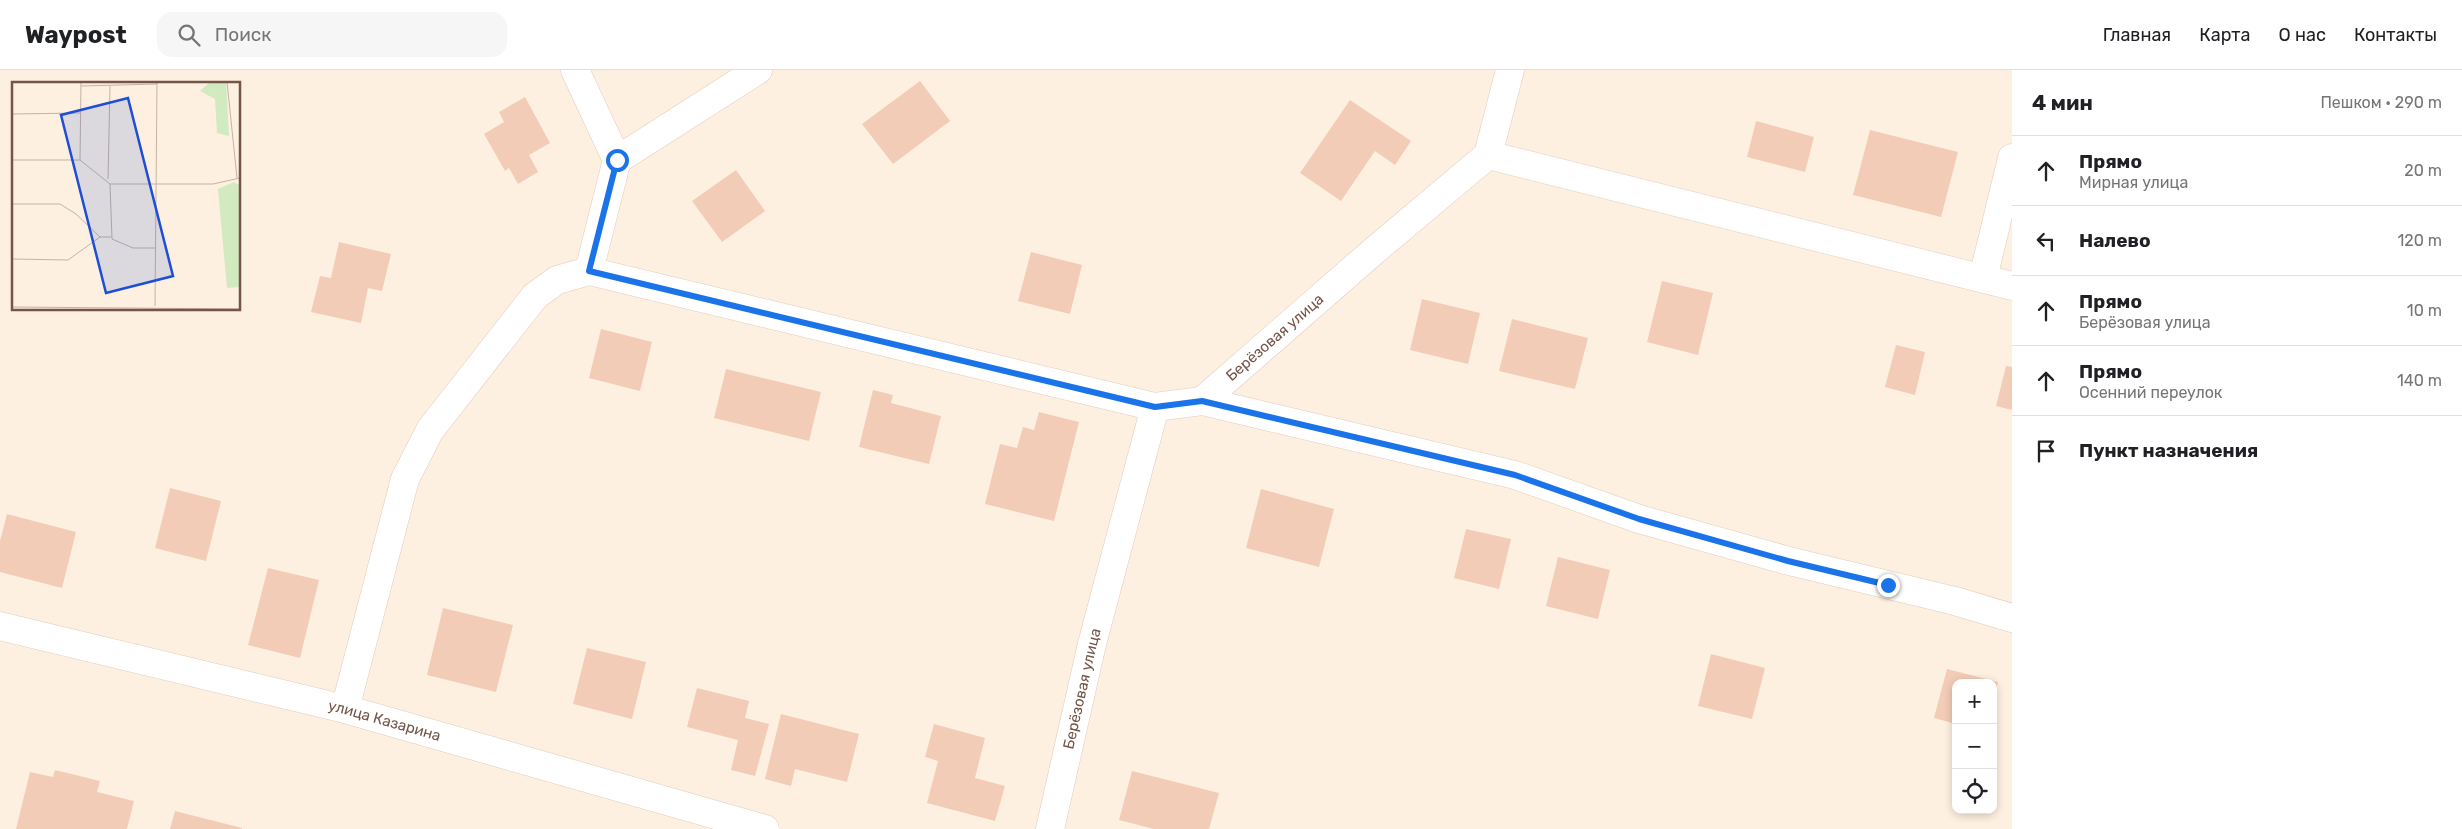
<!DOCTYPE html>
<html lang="ru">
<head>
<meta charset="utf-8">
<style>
  :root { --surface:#fff; --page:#f6f6f6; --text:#202124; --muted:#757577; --line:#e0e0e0 }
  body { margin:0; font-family:Rubik,sans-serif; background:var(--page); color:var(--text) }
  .controls { position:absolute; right:15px; bottom:15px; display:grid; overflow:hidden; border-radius:10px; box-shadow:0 2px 8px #0003 }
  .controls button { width:45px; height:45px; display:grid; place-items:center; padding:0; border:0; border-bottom:1px solid var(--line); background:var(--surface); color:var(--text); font:25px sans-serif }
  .stop { position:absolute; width:15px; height:15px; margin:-11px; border:4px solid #1a73e8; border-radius:50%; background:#fff }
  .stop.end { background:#1a73e8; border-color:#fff; box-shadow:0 1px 5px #0008 }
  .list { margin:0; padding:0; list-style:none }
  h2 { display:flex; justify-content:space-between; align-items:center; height:65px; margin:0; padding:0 20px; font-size:21px }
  h2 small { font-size:16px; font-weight:400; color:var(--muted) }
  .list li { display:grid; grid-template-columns:32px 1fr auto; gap:15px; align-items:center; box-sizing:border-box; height:70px; padding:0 20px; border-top:1px solid var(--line) }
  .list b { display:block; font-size:19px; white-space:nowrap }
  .list p { margin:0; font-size:16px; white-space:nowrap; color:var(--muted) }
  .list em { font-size:16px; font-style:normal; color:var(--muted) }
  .icon { flex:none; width:28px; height:28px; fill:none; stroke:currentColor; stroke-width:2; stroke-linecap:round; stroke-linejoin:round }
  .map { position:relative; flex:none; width:2012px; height:759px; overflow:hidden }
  header { display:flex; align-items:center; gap:30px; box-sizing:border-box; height:70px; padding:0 25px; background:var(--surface); border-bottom:1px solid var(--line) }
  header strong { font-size:24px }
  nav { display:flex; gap:28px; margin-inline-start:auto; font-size:18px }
  .search { width:350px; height:45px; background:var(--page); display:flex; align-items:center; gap:12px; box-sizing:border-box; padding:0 18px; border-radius:15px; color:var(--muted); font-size:19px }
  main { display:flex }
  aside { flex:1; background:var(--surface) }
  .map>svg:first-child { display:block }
  .building { fill:#f3ccb7 }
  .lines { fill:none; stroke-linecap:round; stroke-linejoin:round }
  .street-casing { stroke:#e1ccbc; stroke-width:29 }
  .street { stroke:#fff; stroke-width:28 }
  .route { stroke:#1a73e8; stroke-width:6 }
  .labels { text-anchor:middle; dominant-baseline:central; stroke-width:4; stroke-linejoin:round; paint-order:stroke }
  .street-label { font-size:15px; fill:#745547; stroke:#fff4e7 }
  .inset-road { fill:none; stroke:#c6b2a3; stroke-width:1 }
  .view { fill:#1d4ed8; fill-opacity:0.15; stroke:#1d4ed8; stroke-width:2.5 }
  .inset-edge { fill:none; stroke:#745547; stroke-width:2.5 }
</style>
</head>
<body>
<header>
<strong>Waypost</strong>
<div class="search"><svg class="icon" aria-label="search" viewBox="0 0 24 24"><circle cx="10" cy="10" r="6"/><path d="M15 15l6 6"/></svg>Поиск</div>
<nav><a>Главная</a><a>Карта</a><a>О нас</a><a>Контакты</a></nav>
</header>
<main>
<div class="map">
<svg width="2012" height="759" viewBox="0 0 2012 759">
  <rect width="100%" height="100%" fill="#fdf0e0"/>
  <g class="building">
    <path d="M920,11L950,51L893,94L862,54Z"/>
    <path d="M525,27L550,73L529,85L538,102L518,114L509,98L505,101L484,64L504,52L499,42Z"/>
    <path d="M1350,30L1411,71L1395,95L1375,81L1341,131L1300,103Z"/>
    <path d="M1756,51L1814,67L1805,102L1747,87Z"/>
    <path d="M1870,60L1958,82L1941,147L1853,125Z"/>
    <path d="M736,100L765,141L722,172L692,131Z"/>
    <path d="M339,172L391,184L382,221L368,218L361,253L311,242L320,206L331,208Z"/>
    <path d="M1031,182L1082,195L1070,244L1018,231Z"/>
    <path d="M1662,211L1713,223L1698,285L1647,272Z"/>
    <path d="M1422,229L1480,243L1468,294L1410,280Z"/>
    <path d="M1512,249L1588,268L1575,319L1499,301Z"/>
    <path d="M601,259L652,272L640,321L589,308Z"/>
    <path d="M1896,275L1925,282L1915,325L1885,317Z"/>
    <path d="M2006,296L2012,297V340L1996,336Z"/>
    <path d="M726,299L821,322L809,371L714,348Z"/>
    <path d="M873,320L893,325L891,333L941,346L929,394L859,377Z"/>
    <path d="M1039,342L1079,352L1054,451L985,434L1000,374L1017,378L1023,357L1034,360Z"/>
    <path d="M170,418L221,431L206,491L155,478Z"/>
    <path d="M1261,419L1334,439L1319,497L1246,478Z"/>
    <path d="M7,444L76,462L62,518L0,502V471Z"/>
    <path d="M1466,459L1511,469L1499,519L1454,508Z"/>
    <path d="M1558,487L1610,500L1598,549L1546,536Z"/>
    <path d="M268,498L319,510L300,588L248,575Z"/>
    <path d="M443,538L513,555L496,622L427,605Z"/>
    <path d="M587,578L646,592L632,649L573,634Z"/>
    <path d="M1711,584L1765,598L1752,649L1698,636Z"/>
    <path d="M1947,599L1998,612L1994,628L1993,613H1956V654L1934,648Z"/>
    <path d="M697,618L749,631L745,648L769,654L755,706L731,700L738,670L687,657Z"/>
    <path d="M781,644L859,664L847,712L795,699L791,716L765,709Z"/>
    <path d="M934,654L985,668L975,708L1005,716L995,751L927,733L938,691L925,687Z"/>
    <path d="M55,700L100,711L97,722L134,731L127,759H16L30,702L53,707Z"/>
    <path d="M1132,701L1219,723L1209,759H1154L1119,750Z"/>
    <path d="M175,741L242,758V759H170Z"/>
  </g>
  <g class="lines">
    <defs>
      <g id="street">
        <path d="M575,0L617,90L589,201"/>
        <path d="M1488,85L2012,216"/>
        <path d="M617,90L758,0"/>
        <path d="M1983,208L2012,88"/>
        <path d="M1202,331L1515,405L1639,449L1789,491L1955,531L2012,548"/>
        <path id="s1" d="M0,556L345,639L765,759"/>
        <path d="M345,639L405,409L430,360L535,226L557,210L589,201L1155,337"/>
        <path id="s2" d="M1050,759L1092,574L1155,337L1202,331L1375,180L1488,85L1510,0"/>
      </g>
    </defs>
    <use href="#street" class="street-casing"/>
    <use href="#street" class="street"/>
  </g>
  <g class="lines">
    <path class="route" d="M617,90L589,201L1155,337L1202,331L1515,405L1639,449L1788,491L1888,515"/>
  </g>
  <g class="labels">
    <g class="street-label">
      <text stroke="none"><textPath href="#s2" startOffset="579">Берёзовая улица</textPath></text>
      <text stroke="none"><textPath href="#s2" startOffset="144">Берёзовая улица</textPath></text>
      <text stroke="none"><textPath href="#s1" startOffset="396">улица Казарина</textPath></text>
    </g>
  </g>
  <g transform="translate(12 12)">
    <rect width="228" height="228" fill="#fdf0e0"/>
    <path d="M198,0H214L217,54L205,51L203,17L188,9ZM222,100L227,103V205L215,206L206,107Z" fill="#d2eabf"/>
    <path class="inset-road" d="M215,0L225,96M69,4L145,2M0,32L68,31M0,78H68L98,102H201L228,96M68,78L69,0M96,97L98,4M98,102L100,157L121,166H143M0,122H48L64,132L88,155M0,177L56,178L88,155H99M143,224L145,0M0,225L228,227"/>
    <path class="view" d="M116,16L161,194L94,211L49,33Z"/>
    <rect width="228" height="228" class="inset-edge"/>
  </g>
</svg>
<div class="controls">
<button>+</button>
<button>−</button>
<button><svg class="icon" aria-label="locate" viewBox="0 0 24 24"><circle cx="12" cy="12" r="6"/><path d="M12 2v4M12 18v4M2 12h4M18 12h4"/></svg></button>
</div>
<div class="stop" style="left:617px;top:90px"></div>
<div class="stop end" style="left:1888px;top:515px"></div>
</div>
<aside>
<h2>4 мин<small>Пешком · 290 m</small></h2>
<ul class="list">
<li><svg class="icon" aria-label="ahead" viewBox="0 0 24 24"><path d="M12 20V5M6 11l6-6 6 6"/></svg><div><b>Прямо</b><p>Мирная улица</p></div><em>20 m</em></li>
<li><svg class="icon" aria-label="left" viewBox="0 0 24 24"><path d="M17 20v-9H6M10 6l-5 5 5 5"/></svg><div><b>Налево</b></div><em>120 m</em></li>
<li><svg class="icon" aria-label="ahead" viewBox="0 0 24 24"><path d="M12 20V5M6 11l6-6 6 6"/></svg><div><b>Прямо</b><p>Берёзовая улица</p></div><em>10 m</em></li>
<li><svg class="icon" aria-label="ahead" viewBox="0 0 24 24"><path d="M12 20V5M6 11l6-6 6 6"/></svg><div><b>Прямо</b><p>Осенний переулок</p></div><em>140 m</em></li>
<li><svg class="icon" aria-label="arrive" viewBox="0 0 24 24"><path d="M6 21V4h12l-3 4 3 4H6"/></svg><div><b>Пункт назначения</b></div></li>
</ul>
</aside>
</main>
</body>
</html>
